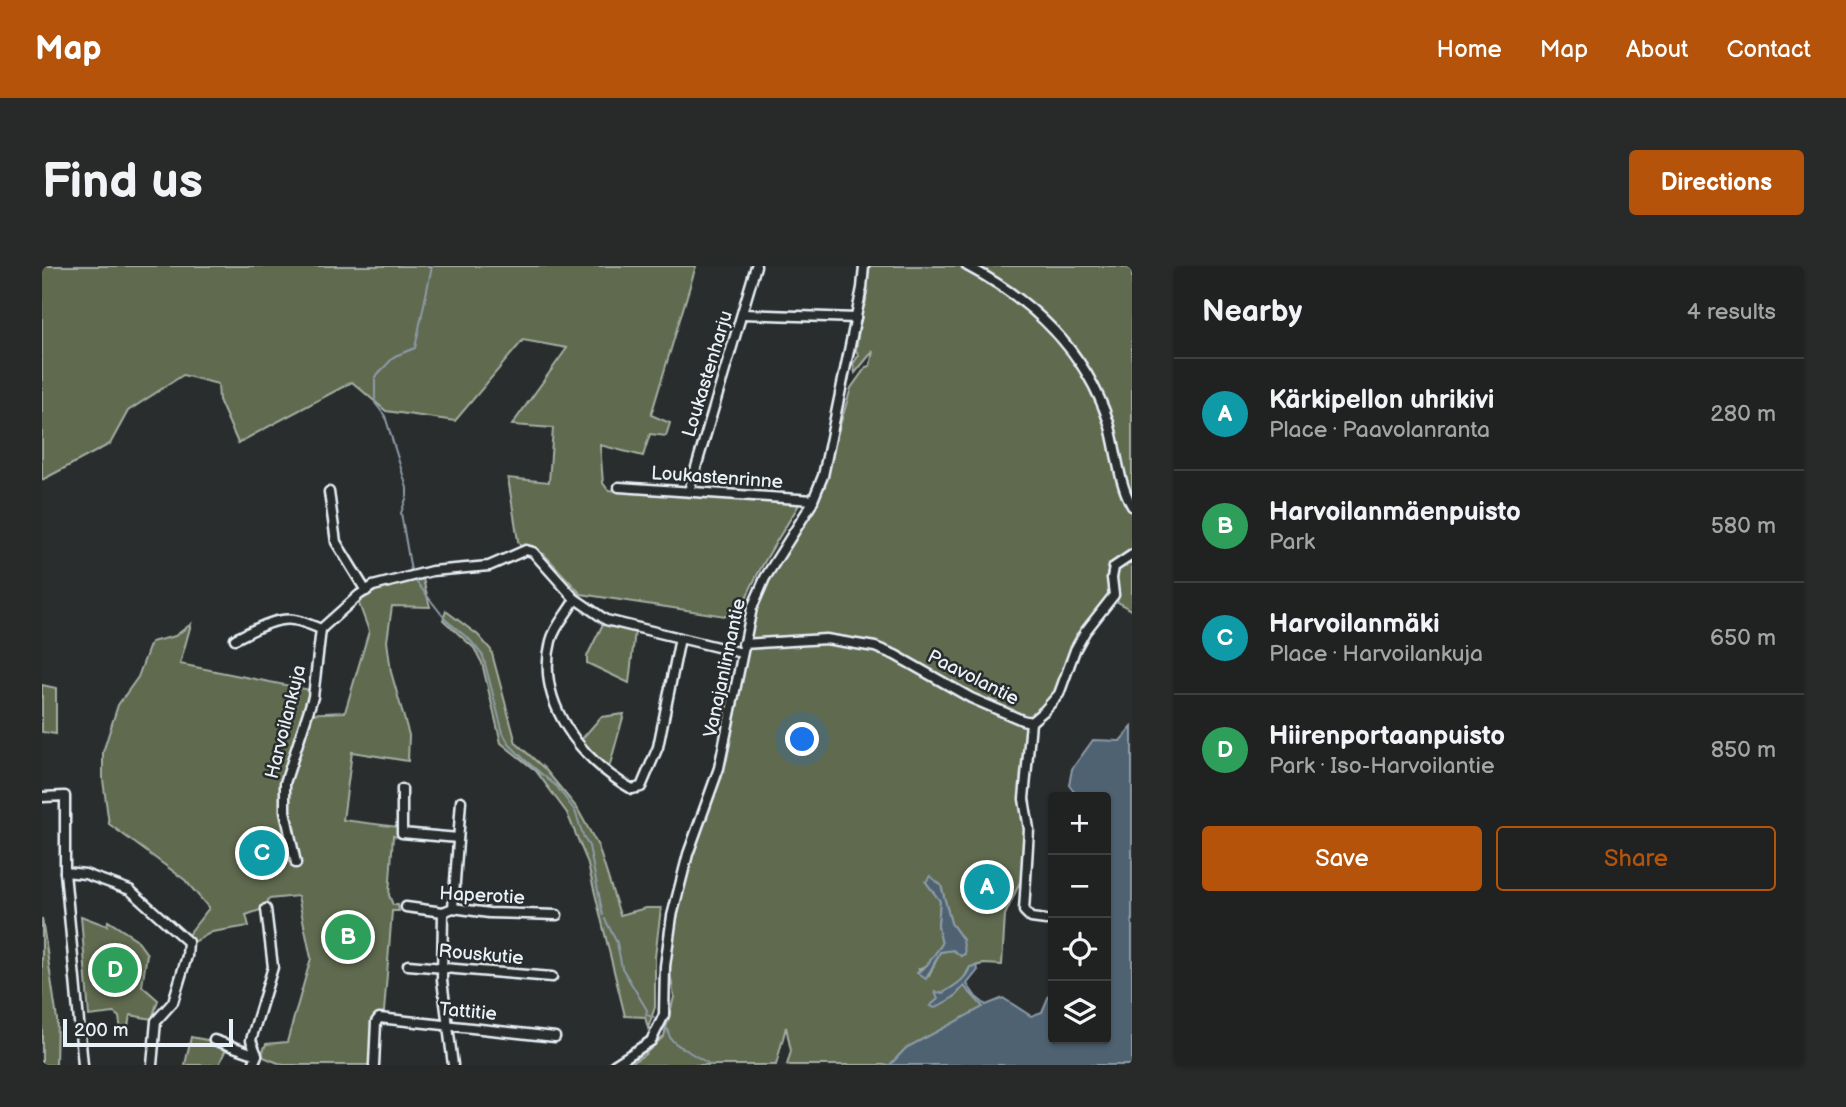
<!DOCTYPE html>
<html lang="en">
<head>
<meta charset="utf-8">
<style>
  :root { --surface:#202222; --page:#282a2a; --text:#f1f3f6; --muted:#a2a4a5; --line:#3d3f40; --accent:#b45309 }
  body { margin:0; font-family:"Balsamiq Sans",sans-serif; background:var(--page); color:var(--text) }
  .controls { position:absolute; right:21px; bottom:21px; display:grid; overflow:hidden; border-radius:7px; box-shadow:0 2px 5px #0004 }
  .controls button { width:63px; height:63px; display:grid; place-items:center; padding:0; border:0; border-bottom:2px solid var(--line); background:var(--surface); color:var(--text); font:35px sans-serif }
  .scale { position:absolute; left:21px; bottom:18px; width:170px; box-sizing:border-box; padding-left:7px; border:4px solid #e8f1f8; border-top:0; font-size:19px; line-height:24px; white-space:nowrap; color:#e8f1f8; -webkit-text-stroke:5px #2a2d2e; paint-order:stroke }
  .you { position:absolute; left:761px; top:474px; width:24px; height:24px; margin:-18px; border:5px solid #fff; border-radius:50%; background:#1a73e8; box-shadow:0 0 0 10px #1a73e833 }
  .badge { display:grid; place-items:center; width:46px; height:46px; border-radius:50%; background:var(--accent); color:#fff; font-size:23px; font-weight:700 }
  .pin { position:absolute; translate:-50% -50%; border:4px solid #fff; box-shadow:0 2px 7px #0006 }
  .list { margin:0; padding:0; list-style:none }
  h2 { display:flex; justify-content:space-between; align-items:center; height:91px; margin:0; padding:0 28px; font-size:30px }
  h2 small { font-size:23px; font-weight:400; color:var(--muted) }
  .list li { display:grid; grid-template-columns:46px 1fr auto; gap:21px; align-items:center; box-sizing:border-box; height:112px; padding:0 28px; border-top:2px solid var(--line) }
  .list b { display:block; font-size:26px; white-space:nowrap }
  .list p { margin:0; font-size:23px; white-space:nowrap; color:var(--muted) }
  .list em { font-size:23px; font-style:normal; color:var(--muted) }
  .actions { display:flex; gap:14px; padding:21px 28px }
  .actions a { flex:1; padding:16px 0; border:2px solid var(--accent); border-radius:7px; text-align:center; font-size:24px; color:var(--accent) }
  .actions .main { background:var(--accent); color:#fff }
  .icon { flex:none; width:38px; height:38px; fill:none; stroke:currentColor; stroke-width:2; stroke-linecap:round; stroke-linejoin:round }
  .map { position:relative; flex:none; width:1090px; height:799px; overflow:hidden; border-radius:7px }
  header { display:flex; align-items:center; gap:42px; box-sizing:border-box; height:98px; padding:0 35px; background:var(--accent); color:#fff }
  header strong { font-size:33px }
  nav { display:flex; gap:38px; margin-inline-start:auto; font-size:24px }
  .intro { display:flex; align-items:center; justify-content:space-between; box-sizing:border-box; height:168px; padding:0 42px }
  h1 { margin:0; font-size:49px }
  .button { padding:18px 32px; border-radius:7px; background:var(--accent); color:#fff; font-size:24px; font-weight:700 }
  main { display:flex; gap:42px; padding:0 42px }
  aside { flex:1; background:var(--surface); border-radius:7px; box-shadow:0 2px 5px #0004 }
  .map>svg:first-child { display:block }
  .green { fill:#616a50; stroke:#a4aea4; stroke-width:2; fill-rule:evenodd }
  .water { fill:#4f6272; stroke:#8c9ba8; stroke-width:2 }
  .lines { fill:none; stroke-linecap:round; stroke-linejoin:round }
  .stream { stroke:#8c9ba8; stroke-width:2 }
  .minor-casing { stroke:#e8f1f8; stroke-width:13 }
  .minor { stroke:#2a2d2e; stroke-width:8 }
  .labels { text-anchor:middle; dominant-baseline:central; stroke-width:5; stroke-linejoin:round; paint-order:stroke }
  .street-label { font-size:19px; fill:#e8f1f8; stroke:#2a2d2e }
</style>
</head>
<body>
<header>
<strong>Map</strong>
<nav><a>Home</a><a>Map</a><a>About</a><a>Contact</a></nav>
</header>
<div class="intro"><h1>Find us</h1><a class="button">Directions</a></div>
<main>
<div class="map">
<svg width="1090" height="799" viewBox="0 0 1090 799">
  <rect width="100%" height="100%" fill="#2a2d2e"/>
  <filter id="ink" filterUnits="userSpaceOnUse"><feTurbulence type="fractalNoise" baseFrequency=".0143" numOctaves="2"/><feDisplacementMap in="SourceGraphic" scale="14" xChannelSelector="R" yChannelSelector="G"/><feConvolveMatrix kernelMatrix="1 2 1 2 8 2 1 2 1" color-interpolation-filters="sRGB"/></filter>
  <g filter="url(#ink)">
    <g class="green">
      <path d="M0,0H654L609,149L628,157L624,170L608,168L601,190L558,179L561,217L566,224L758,237C735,275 711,310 696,352L539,328L502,288L488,283L480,284L476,275L466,212L507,216L511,162L470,159L525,82L481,74L413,155L344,145L310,116L196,177L177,134L176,118L141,109L86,145L68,178L0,214Z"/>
      <path d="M826,0H1078L1090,3V345L1068,331L1061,345L1034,368L1036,373C1023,404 1016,433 987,452L983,605L963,649L960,699L941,698L928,701L921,714L901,728L912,731L922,719L942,741L864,782L848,799H745L749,785L744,761L734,799H586L602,789L622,770L632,731L627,700L630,673L651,589L685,493L714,341L720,324L779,224L809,122L824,101L828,100L831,85L813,107L811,98L817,89L814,85L819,47L824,36ZM884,616L899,619L909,657L921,674L919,690L911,684L898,686L887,710L877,703L885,699L900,678L896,660L898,635Z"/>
      <path d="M381,313L388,341L350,340L345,375L349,406L367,469L366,495L310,486L301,554L357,561L356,571L351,570L347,629L351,639H356L357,645H350L342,746L329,799H241L219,790L224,778L245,776L269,692L256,630L227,633L221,643L204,649L207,660L170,666L152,676L145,670L167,642L143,614L67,558L61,514V486L76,439L96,411L109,376L133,370L149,358L138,398L268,424L262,448L303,446L327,365L316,335L338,322Z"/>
      <path d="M404,345L436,369L449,384L474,477L503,503L535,542L556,580L578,649L604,642H619L613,691V741L606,762L603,751L583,750L545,595L525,547L494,505L459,477L440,397L432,382L401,354Z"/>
      <path d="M561,358L593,365L587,417L545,397V390Z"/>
      <path d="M0,419L14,422V468L0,466Z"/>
      <path d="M582,448L567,502L553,493L538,475L559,451Z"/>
      <path d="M39,650L65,660L66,655L94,673L105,688L100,720L116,734L110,753L88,749L85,766L79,765L77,751L72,747L47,750Z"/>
      <path d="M0,652L15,753L14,799H0Z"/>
      <path d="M149,771L186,778L177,799H143Z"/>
    </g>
    <g class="water">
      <path d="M1090,461V799H848L864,782L941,741L922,720L912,731L893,742L888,740L896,733L893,726L901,727C912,720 924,714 928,701L935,700L936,704L925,718L934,731L944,739L961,732L989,750L1000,746L1011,720V773H1064V531H1036L1027,519L1030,503L1051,474L1078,475Z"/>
      <path d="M888,610L899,619L909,657L921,674L923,688L919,690L911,684L898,686L884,713L875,707L885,699L900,678L896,660L898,635L884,616Z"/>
    </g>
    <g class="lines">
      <g class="stream">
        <path d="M369,305L359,247L365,230V222L343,150L333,137V111L353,90L373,82L390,0"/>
        <path d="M372,313L404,354L428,374L441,390L461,467L467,478L483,494L514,520"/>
        <path d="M515,521L533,545L542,572L547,580L561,649"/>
        <path d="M563,653L575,677L580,702L605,744L604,749L612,751"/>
        <path d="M620,758L626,764C627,776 636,779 646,785"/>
        <path d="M647,786L669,799"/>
      </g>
      <defs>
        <g id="minor">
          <path d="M925,0C990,34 1044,85 1067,157C1075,184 1076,216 1090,240"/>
          <path d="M701,48L814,52"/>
          <path d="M577,221L771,234"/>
          <path d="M647,225L714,0"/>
          <path d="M287,226L294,276L324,325"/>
          <path d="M533,333C526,347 513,359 509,375C493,436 540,495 590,523L599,521L616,481L638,372"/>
          <path d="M193,373C210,365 233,351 252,354C261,355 270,360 279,363L317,329L331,320L390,305L447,300L484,284L491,286L532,332L564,354L700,387"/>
          <path d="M701,378L784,373L833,381L853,389L929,432L980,454L989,456L1002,445L1017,428L1033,384L1043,366L1072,329L1070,312L1072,301L1090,289"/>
          <path d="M989,456L982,533L987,563L982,645L989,652L1004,654"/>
          <path d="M360,523V567L416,572"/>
          <path d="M0,531L23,530V606L41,799"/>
          <path d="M254,597L243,545V517L271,431L279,363"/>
          <path d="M23,606L43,608L88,624L146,676L145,690L131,736L114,755L110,799"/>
          <path d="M364,641L401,646L411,642L447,647L515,649"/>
          <path d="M411,642L419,535"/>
          <path d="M401,646L400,714L411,799"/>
          <path d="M366,699L510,711"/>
          <path d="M172,774L215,789"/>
          <path d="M211,799L215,789L209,774L231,701L224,643"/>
          <path d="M332,799L334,756L337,752L513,771"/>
          <path d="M572,799L609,775L622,749L623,700L630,650L646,588L677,502L710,342L723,312L769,239L781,210L820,22L822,0"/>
        </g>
      </defs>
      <use href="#minor" class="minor-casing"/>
      <use href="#minor" class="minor"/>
    </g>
  </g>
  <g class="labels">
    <g class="street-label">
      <text transform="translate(666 108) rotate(-73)">Loukastenharju</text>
      <text transform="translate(675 212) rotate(4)">Loukastenrinne</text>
      <text transform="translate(683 402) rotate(-78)">Vanajanlinnantie</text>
      <text transform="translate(931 412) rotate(27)">Paavolantie</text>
      <text transform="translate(244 456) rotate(-76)">Harvoilankuja</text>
      <text transform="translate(440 630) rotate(3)">Haperotie</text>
      <text transform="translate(439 689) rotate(5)">Rouskutie</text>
      <text transform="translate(426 746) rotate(5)">Tattitie</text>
    </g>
  </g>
</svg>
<div class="controls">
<button>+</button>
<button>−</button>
<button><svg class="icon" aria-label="locate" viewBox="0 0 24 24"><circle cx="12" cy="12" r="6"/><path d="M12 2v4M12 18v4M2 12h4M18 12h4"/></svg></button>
<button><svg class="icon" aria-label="layers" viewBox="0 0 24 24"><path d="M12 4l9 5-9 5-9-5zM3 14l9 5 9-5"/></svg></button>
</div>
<div class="scale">200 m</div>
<div class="you"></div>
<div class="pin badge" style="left:945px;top:621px;background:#0f9aa8">A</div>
<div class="pin badge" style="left:306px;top:671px;background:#2e9e5b">B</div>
<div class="pin badge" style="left:220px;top:587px;background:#0f9aa8">C</div>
<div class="pin badge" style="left:73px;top:704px;background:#2e9e5b">D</div>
</div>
<aside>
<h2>Nearby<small>4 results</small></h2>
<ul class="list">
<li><span class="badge" style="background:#0f9aa8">A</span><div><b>Kärkipellon uhrikivi</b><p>Place · Paavolanranta</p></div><em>280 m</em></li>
<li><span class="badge" style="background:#2e9e5b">B</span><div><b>Harvoilanmäenpuisto</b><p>Park</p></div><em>580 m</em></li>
<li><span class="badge" style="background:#0f9aa8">C</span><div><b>Harvoilanmäki</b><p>Place · Harvoilankuja</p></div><em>650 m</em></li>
<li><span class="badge" style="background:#2e9e5b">D</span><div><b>Hiirenportaanpuisto</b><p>Park · Iso-Harvoilantie</p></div><em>850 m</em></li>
</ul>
<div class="actions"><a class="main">Save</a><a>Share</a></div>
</aside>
</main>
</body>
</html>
